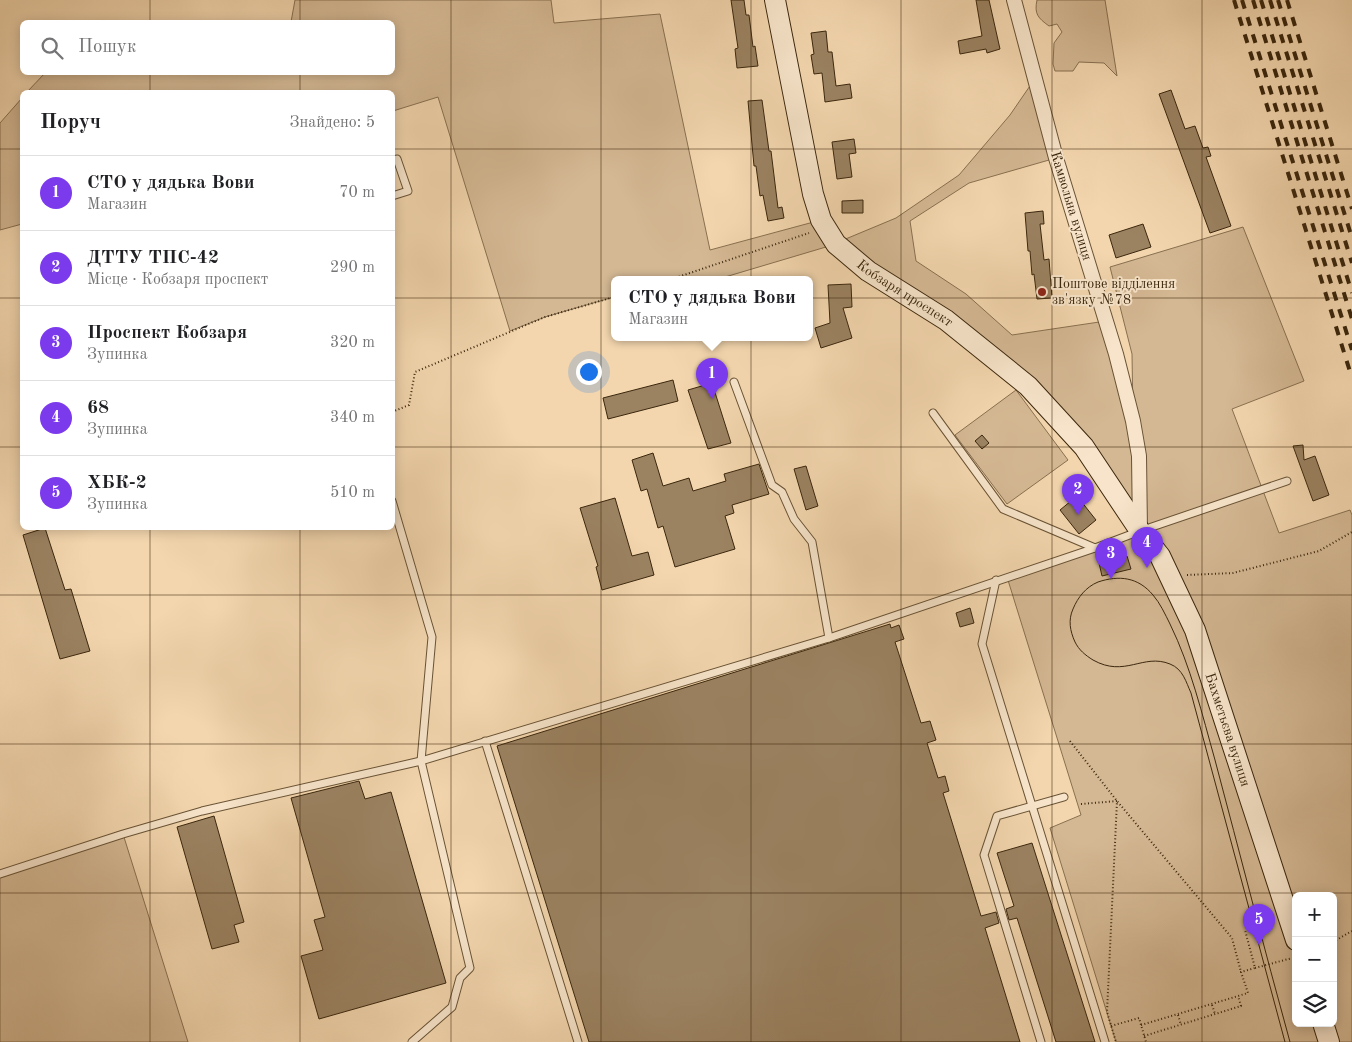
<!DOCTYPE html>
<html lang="uk">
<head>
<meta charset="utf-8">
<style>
  :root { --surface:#fff; --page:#f6f6f6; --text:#202124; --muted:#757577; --line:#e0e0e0; --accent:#7c3aed }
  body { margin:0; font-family:"Old Standard TT",serif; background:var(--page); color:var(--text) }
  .controls { position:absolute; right:15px; bottom:15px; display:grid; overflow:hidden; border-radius:8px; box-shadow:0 2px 12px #0003 }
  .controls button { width:45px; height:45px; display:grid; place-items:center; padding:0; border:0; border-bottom:1px solid var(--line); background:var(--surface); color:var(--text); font:25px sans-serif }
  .you { position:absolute; left:588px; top:371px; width:18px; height:18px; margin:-12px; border:4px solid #fff; border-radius:50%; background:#1a73e8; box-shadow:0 0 0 8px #1a73e833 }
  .badge { display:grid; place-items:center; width:32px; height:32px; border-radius:50%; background:var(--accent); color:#fff; font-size:16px; font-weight:700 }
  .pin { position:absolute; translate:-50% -41px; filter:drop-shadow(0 1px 2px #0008) }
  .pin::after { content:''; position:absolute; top:26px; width:18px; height:15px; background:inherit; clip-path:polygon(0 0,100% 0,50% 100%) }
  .popup { position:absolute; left:611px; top:276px; width:202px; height:65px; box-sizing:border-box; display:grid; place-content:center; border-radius:8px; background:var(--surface); filter:drop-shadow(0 1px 4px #0005); font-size:16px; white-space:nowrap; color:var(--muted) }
  .popup b { font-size:19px; color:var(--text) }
  .popup::after { content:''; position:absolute; left:50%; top:100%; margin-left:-10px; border:10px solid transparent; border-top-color:var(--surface) }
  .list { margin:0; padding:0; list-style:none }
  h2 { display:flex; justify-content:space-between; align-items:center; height:65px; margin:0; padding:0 20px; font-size:21px }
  h2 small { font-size:16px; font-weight:400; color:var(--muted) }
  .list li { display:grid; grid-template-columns:32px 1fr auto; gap:15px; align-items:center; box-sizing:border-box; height:75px; padding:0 20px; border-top:1px solid var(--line) }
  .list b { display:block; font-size:19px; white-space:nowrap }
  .list p { margin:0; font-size:16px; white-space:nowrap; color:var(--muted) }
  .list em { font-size:16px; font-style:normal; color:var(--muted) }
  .icon { flex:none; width:28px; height:28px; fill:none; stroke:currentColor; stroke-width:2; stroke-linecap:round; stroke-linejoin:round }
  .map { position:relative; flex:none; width:1352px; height:1042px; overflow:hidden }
  .search { position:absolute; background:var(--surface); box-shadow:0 2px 12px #0003; left:20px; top:20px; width:375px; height:55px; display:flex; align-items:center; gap:12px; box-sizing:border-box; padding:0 18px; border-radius:8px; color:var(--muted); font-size:19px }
  .panel { position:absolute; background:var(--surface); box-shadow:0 2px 12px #0003; left:20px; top:90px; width:375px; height:440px; border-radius:8px }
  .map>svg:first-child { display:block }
  .green { fill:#d4b893; stroke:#887050; fill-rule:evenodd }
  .building { fill:#9b8261; stroke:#3b270d }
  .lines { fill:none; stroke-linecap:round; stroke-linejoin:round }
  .service-casing { stroke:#695335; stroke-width:9 }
  .minor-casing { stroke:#695335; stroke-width:16 }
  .secondary-casing { stroke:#3b270d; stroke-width:22 }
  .path { stroke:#3b270d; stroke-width:2; stroke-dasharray:1 2.5; stroke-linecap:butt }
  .service { stroke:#f7e4ca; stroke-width:7 }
  .minor { stroke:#f7e4ca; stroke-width:14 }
  .secondary { stroke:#f7e4ca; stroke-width:20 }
  .tram { stroke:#3b270d; stroke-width:1 }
  .rail { stroke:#3b270d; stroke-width:4; stroke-dasharray:9 9; stroke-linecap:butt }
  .grid { fill:none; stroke:#3b270d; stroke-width:1; stroke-opacity:0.55 }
  .poi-dot { fill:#8f2418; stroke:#f7e4ca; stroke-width:2 }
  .labels { text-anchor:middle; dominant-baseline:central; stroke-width:4; stroke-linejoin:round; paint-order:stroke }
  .street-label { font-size:14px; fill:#3b270d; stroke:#f7e4ca }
  .poi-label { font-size:14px; fill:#3b270d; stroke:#f7e4ca; text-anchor:start }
</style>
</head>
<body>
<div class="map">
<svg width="1352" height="1042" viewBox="0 0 1352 1042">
  <rect width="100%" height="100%" fill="#f3d6ae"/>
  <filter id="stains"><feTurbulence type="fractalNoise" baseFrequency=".004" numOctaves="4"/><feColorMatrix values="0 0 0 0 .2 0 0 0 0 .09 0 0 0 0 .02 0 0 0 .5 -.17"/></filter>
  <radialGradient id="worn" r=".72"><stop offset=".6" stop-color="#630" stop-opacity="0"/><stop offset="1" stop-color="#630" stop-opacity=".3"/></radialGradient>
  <g class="green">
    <path d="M295,0H551L554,23L660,14L710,250L821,220L836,243L896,218L959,175L1010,115L1034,80L1056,158L969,183L910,221L916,261L966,294L1012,335L1106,321L1133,418L1132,354L1110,267L1243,227L1304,381L1232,409L1279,533L1350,510L1352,515V1042H1116L1050,828L1081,815L1007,577L1139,531L1028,386L836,244L715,280H614V297L545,317L510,331L438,97L393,111L392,92H27L45,73L392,72V22H291ZM1296,896H1333V1023H1296Z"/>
    <path d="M1037,0H1105L1117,76L1104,63L1079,62L1073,71H1055L1053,64L1054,43L1062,32L1057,24L1049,26C1038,18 1034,14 1037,0Z"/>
    <path d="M22,98V224L0,230V123Z"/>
    <path d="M1016,390L1068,460L1007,504L955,435Z"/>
    <path d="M123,834L188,1042H0V874Z"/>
  </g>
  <g class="building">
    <path d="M731,0H744L746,15H749L753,47L755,46L758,66L737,68L735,49L738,48Z"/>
    <path d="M976,0H989L1000,49L987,53L986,49L960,54L958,41L982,36Z"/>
    <path d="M826,31L828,52H832L836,86L850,84L852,98L825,102L822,73L814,74L811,55L814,54L811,33Z"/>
    <path d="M1171,90L1185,129L1195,126L1203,148L1208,147L1211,156L1206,157L1231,226L1210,233L1159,94Z"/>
    <path d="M762,100L769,151H771L778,208L782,207L784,218L768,221L763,195L760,196L756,166H754L748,101Z"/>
    <path d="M854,139L856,153L849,154L852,177L837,179L832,142Z"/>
    <path d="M863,200V213H842V201Z"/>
    <path d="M1043,211L1044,224H1040L1044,260L1049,259L1052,298L1037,299L1034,274L1032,275L1030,251H1028L1025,213Z"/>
    <path d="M1143,224L1151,247L1116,258L1109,235Z"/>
    <path d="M851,284L852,307L843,308L852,338L821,348L815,328L830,323L828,285Z"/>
    <path d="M673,380L678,401L608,419L603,398Z"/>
    <path d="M712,383L731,443L708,449L688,390Z"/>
    <path d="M982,435L989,443L982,449L975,441Z"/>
    <path d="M1303,445L1304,460L1315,456L1329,495L1313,501L1293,446Z"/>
    <path d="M653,453L663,486L689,478L693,491L726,481L724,474L759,464L769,494L732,505L734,513L725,516L735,549L675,567L663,526L658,528L647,489L641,491L632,460Z"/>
    <path d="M806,466L818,506L806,510L794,469Z"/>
    <path d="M1077,496L1096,520L1079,534L1060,510Z"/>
    <path d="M615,498L632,556L648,552L654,575L602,590L596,567L598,566L580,508Z"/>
    <path d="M45,528L65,590L71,589L90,651L60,659L23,535Z"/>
    <path d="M1127,556L1131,569L1102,576L1099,563Z"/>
    <path d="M970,608L974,623L960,627L956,613Z"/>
    <path d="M890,624L891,628L899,625L904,639L895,642L921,723L930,721L936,740L927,743L938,778L945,776L949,791L943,793L981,916L996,912L999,923L985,928L1020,1042H589L497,746Z"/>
    <path d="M359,781L365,799L391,792L446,983L319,1019L301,956L323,950L314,920L325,917L291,798Z"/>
    <path d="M214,816L244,922L234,925L239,942L212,949L177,827Z"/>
    <path d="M1032,843L1095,1042H1056L1017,918L1009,920L1006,909L1014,906L997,853Z"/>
  </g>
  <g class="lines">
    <defs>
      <g id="service">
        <path d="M392,161L397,159L408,191L392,196"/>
        <path d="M734,382L772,485L782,492L794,519L812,542L829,638"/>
        <path d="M933,413L1003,509L1095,548"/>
        <path d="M392,501L432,637L421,761L470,968L460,978L452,1007L412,1042"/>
        <path d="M996,580L982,644L1105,1042"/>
        <path d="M485,741L578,1042"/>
        <path d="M0,874L123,834L202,811L421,761L829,638L1095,548L1140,531L1287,481"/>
        <path d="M1041,1042L984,855L997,816L1064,797"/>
      </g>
      <path id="minor" d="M1014,0L1056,158L1116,354L1133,421L1139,456L1140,530"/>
      <g id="secondary">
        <path id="s1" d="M775,0L813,194L821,220L836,244L868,271L946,320L1028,386L1084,447L1140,531L1160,556L1195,630L1296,940"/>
        <path d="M1323,1023L1329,1042"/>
      </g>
    </defs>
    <use href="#service" class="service-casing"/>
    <use href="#minor" class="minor-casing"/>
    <use href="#secondary" class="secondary-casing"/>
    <g class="path">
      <path d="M669,280L809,233"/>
      <path d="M392,412L409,405L415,372L545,317L614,297"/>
      <path d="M1187,575L1233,573L1319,551L1352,532"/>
      <path d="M1070,741L1117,801L1232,938L1241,972"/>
      <path d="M1081,804L1117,801L1107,1012L1116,1042"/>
      <path d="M1333,942L1352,931"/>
      <path d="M1255,968L1296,957"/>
      <path d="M1212,1005L1215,1014"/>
      <path d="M1178,1015L1181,1025"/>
      <path d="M1141,1025L1248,993L1241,972L1255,968L1245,930"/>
      <path d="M1111,1026L1139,1018L1146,1042"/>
      <path d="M1144,1036L1241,1006L1238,996"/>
    </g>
    <use href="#service" class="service"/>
    <use href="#minor" class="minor"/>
    <use href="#secondary" class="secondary"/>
    <path class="tram" d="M1285,1042L1191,693C1186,682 1183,669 1170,664C1143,653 1125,678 1093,660C1085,655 1079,650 1075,642C1070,631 1068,620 1073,609C1078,597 1086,587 1098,582C1119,575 1138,577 1153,595C1160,603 1165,614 1170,624C1191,667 1202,714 1215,760C1240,854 1264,948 1290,1042"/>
    <g class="rail">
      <path d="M1234,0L1352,378"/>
      <path d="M1242,0L1352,350"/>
      <path d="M1253,0L1352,319"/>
      <path d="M1261,0L1352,293"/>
      <path d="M1270,0L1352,263"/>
      <path d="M1278,0L1352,238"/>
      <path d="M1287,0L1352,209"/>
    </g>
  </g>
  <path class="grid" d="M150,0V22M300,0V22M451,0V1042M601,0V1042M751,0V1042M901,0V1042M1052,0V1042M1202,0V1042M150,72V92M300,72V92M0,149H22M392,149H1352M0,298H22M392,298H1352M0,447H22M392,447H1352M150,528V1042M300,528V1042M0,595H1352M0,744H1352M0,893H1352"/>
  <circle class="poi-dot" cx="1042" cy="292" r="5"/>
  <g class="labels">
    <g class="street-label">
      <text transform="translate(1071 206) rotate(73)">Камвольна вулиця</text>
      <text stroke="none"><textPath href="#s1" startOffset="338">Кобзаря проспект</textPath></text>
      <text stroke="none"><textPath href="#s1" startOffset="895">Бахметьєва вулиця</textPath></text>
    </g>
    <g class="poi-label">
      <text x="1052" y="284">Поштове відділення<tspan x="1052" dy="16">зв'язку №78</tspan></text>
    </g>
  </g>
  <rect width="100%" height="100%" filter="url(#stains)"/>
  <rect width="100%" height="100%" fill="url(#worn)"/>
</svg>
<div class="controls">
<button>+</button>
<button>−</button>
<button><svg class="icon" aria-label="layers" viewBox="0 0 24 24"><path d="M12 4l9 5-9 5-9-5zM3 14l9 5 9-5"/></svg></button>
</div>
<div class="you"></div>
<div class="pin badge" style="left:712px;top:399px">1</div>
<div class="popup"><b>СТО у дядька Вови</b>Магазин</div>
<div class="pin badge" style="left:1078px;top:515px">2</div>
<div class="pin badge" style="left:1111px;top:579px">3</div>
<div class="pin badge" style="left:1147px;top:568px">4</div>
<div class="pin badge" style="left:1259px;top:945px">5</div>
<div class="search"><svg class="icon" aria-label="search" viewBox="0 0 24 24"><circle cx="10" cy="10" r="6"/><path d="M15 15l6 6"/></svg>Пошук</div>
<section class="panel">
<h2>Поруч<small>Знайдено: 5</small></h2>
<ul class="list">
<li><span class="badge">1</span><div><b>СТО у дядька Вови</b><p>Магазин</p></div><em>70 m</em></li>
<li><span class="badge">2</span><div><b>ДТТУ ТПС-42</b><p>Місце · Кобзаря проспект</p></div><em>290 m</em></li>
<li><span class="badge">3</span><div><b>Проспект Кобзаря</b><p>Зупинка</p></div><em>320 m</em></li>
<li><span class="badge">4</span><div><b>68</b><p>Зупинка</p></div><em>340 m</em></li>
<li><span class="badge">5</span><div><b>ХБК-2</b><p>Зупинка</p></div><em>510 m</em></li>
</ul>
</section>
</div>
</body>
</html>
